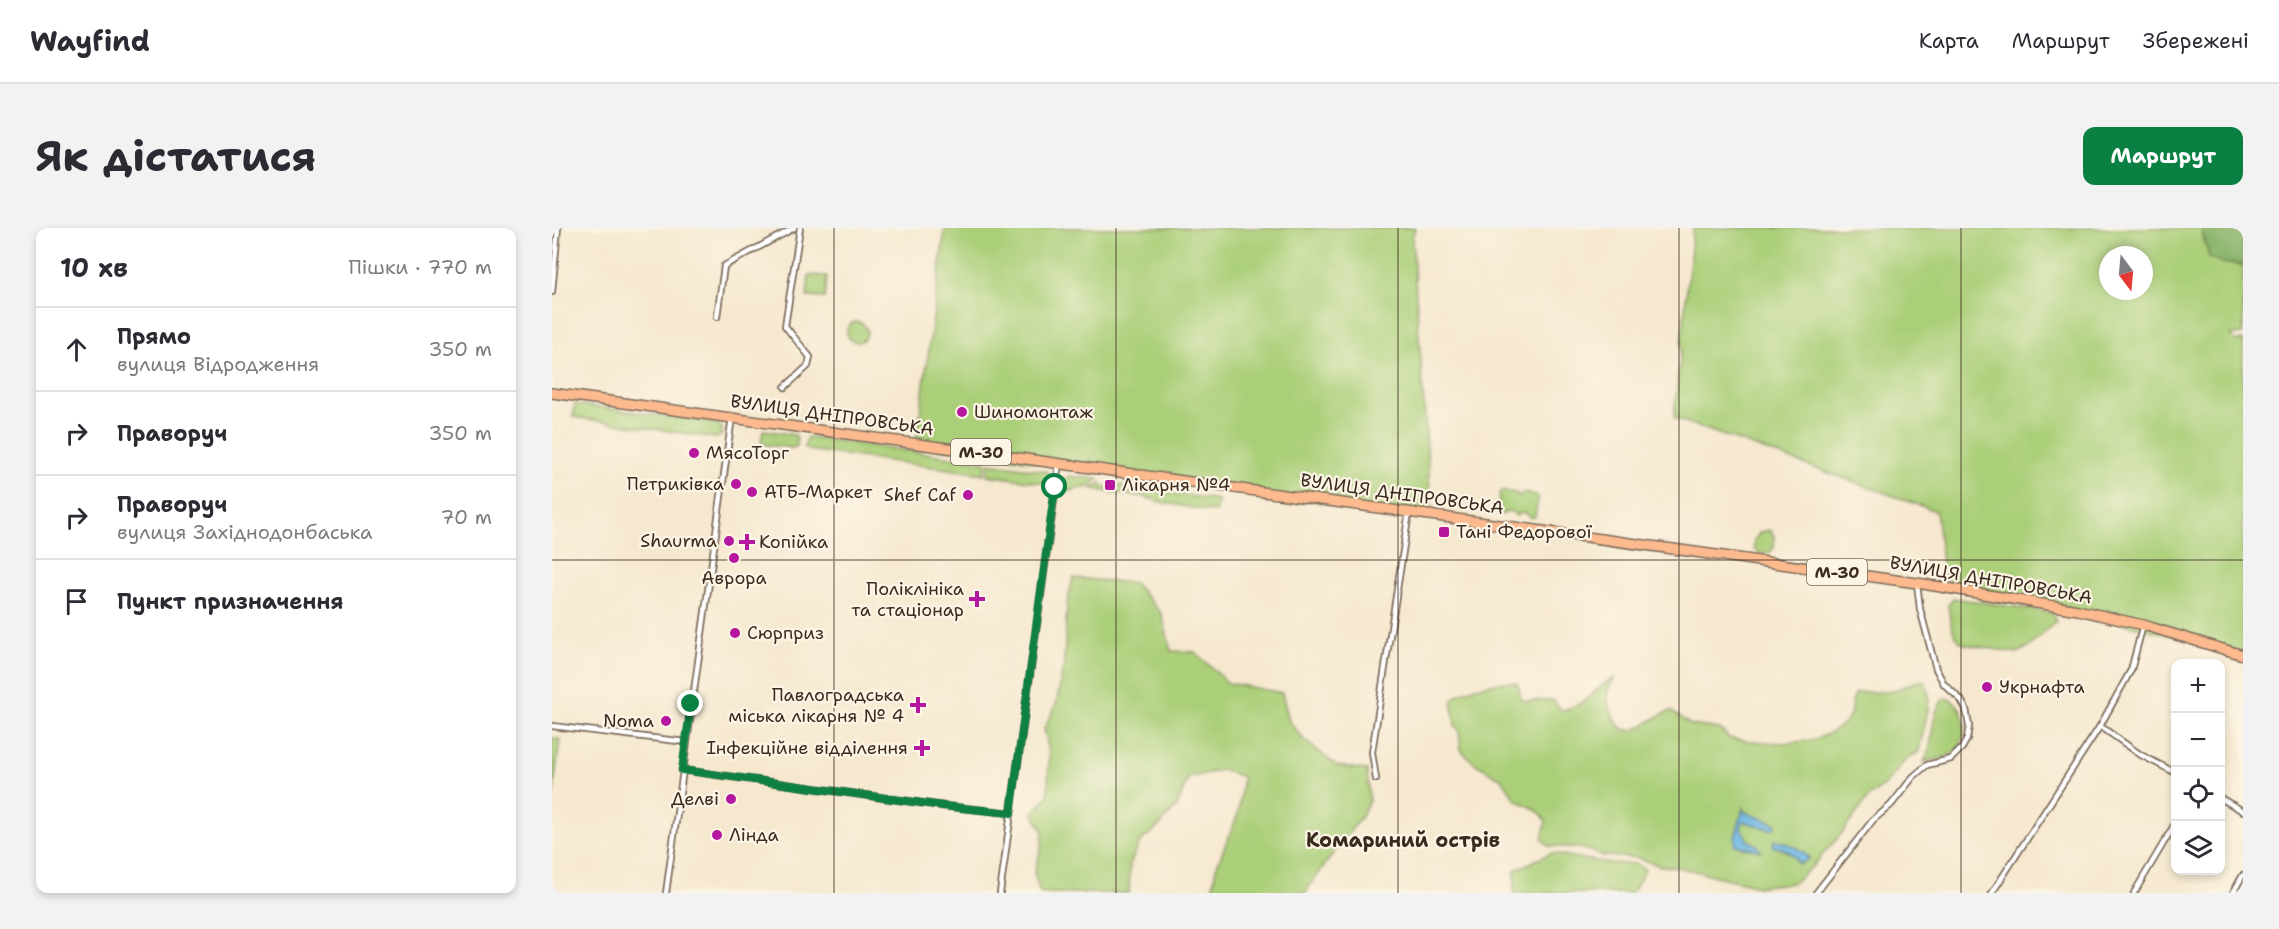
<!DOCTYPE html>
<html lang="uk">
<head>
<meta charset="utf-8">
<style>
  :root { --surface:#fff; --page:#f2f2f3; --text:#2b2b33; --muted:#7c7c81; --line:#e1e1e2; --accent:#0b8043 }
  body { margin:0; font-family:"Shantell Sans",sans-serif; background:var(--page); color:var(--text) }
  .controls { position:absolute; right:18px; bottom:18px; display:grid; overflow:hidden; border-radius:12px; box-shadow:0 3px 9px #0003 }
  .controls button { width:54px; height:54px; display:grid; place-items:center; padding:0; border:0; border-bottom:2px solid var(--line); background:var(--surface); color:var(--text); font:30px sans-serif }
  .compass { position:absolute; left:1547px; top:18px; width:54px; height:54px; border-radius:50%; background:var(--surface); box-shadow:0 3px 9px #0003; rotate:164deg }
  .stop { position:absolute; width:18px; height:18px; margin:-14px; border:4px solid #0b8043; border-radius:50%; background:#fff }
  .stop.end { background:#0b8043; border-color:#fff; box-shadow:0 2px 6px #0008 }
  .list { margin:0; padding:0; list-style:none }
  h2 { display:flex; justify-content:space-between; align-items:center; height:78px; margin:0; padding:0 24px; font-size:26px }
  h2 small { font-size:20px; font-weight:400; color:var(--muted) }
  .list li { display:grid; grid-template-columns:39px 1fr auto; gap:18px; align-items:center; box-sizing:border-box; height:84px; padding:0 24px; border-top:2px solid var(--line) }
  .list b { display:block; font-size:22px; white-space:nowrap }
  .list p { margin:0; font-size:20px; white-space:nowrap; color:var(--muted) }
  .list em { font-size:20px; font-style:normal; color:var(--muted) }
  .icon { flex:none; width:33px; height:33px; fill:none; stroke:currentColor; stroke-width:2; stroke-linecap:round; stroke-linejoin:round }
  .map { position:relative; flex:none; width:1691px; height:665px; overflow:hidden; border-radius:12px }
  header { display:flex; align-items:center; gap:36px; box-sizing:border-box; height:84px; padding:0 30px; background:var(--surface); border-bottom:2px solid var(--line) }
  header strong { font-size:28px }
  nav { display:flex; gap:33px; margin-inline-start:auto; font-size:21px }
  .intro { display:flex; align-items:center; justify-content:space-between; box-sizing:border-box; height:144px; padding:0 36px }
  h1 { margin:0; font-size:42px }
  .button { padding:15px 27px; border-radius:12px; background:var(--accent); color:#fff; font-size:21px; font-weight:700 }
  main { display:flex; gap:36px; padding:0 36px }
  aside { flex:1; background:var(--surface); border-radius:12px; box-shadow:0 3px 9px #0003 }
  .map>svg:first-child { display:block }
  .green { fill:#abcf79; stroke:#737c4c; stroke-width:1.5; fill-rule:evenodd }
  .forest { fill:#88b269; stroke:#626e44; stroke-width:1.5 }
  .water { fill:#69b6e3; stroke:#527080; stroke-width:1.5 }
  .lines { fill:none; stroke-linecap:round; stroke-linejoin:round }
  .street-casing { stroke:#7c6c5c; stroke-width:8 }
  .highway-casing { stroke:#7c6c5c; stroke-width:12 }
  .street { stroke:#fff; stroke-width:4.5 }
  .highway { stroke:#fcba8e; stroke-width:9 }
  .route { stroke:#0b8043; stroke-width:8 }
  .grid { fill:none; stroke:#3b2a1e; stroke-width:1.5; stroke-opacity:0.55 }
  .poi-dot { fill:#b5179e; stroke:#fcf5e5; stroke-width:2 }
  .labels { text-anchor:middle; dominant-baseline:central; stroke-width:4.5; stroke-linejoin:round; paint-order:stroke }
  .shield { fill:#fcf5e5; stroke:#75675a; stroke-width:1.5 }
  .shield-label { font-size:16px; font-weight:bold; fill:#3b2a1e }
  .poi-label { font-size:18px; fill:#3b2a1e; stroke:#fcf5e5; text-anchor:start }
  .street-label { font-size:18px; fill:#3b2a1e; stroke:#fcf5e5 }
  .neighbourhood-label { font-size:20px; font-weight:bold; fill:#3b2a1e; stroke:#fcf5e5 }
</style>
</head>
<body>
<header>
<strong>Wayfind</strong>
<nav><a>Карта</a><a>Маршрут</a><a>Збережені</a></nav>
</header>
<div class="intro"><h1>Як дістатися</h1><a class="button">Маршрут</a></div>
<main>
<aside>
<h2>10 хв<small>Пішки · 770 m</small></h2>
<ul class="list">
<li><svg class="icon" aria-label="ahead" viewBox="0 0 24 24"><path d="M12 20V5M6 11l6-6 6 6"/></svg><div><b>Прямо</b><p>вулиця Відродження</p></div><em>350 m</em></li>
<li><svg class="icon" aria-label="right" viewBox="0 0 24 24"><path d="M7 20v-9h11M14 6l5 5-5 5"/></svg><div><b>Праворуч</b></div><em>350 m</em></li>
<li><svg class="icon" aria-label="right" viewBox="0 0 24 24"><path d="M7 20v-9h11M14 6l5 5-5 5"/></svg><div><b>Праворуч</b><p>вулиця Західнодонбаська</p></div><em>70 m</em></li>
<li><svg class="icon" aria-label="arrive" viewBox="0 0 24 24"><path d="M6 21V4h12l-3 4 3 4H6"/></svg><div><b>Пункт призначення</b></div></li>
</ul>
</aside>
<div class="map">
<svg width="1691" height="665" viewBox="0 0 1691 665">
  <rect width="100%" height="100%" fill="#fcf5e5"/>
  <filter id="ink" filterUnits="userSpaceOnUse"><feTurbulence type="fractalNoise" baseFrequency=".0167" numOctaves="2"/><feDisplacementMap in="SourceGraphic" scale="12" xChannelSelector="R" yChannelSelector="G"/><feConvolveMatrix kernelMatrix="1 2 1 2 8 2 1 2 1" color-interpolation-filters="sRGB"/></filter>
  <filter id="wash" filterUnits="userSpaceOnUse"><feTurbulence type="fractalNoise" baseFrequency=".008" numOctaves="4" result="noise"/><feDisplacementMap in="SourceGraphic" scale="24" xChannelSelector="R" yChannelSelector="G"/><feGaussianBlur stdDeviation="1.35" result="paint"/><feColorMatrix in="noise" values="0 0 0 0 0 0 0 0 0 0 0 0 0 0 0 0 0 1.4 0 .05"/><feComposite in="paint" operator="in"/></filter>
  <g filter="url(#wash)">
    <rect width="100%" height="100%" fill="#f6e8cf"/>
    <g class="green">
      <path d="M393,0H863L860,10L880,290L364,217Z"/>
      <path d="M1141,0H1649L1653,16L1670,35L1691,37V106L1678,107L1685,113L1691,112V425L1392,352L1384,283L1122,190ZM1556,27H1592V63H1556Z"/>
      <path d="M257,47L275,48L273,70L255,69Z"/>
      <circle cx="305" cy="104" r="10"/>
      <path d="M23,176L165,195L170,200V207L164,210L21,189Z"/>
      <path d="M211,202L243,207L245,211V218L240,220L209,216Z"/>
      <path d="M256,209H259L434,234L432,246L256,222L252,219Z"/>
      <path d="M437,235L494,243L499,248L498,256L435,247Z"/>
      <path d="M517,248L547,251L535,259L504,266L510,253Z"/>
      <path d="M549,255L551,258L560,260L565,257L667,272L663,284L608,274L590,268L559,265L539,260Z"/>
      <path d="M950,263L964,265L967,269L970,265L984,267L986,269L983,289L979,290L975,286L969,285L964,288L961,284L954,283L952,286H947L945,282L948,264Z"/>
      <path d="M1218,302L1222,308V320L1217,325H1207L1202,321V313L1208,304Z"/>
      <path d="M521,350L582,355L610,386L619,423L643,424L676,455L730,465L737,493L752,512L785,538L815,542L817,573L809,589L756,659L755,665H660L664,640L686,586L691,549L670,542L636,550L625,578L607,598L588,614L578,636L577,665H488L482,645L490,617L491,603L481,585L496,568L497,524L492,501L504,477L512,436L515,376Z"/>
      <path d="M1401,370L1497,384L1501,387L1504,393L1477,419L1465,425L1411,416C1399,408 1398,391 1396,377Z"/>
      <path d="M1064,449C1056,458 1053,466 1057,478C1073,526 1094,489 1119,483L1139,497L1167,501C1172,503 1173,507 1177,510C1184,513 1193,512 1200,513C1232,516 1268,518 1293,494C1302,487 1297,474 1304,465C1316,463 1328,465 1339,463C1351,461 1359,453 1371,453C1385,466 1369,506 1367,523L1364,526L1355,530L1334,556L1316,570L1290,605L1259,640L1241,655L1207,658L1125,639L1108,638L1086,630L1052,628L1029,620L997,618L990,611L994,594L991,588L983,581L964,572L950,551L922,535L909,522L907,503L903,497L900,473C910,459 949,452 965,455L968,463V469L973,473L1001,472L1009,482C1037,478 1040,460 1064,449ZM1194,584L1202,589L1222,595L1220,601H1217L1191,593L1189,601L1195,612L1202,615L1208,622L1190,620L1184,606ZM1232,614L1257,629L1249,636L1245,635L1242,627L1223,618Z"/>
      <path d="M1393,470C1415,474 1418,509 1404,522C1396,531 1383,531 1372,534C1384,516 1376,485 1393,470Z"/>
      <path d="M0,510L8,511L0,575Z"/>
      <path d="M999,625L1056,635L1085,636L1093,642L1080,665H962L963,642Z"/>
    </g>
    <path class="forest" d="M1649,0H1691V37L1670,35L1657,29Z"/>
    <g class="water">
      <path d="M1191,580L1192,584L1224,596L1222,601H1217L1191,593L1189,601L1194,608L1195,612L1205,617L1209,623L1183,617V610Z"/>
      <path d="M1222,612C1234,614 1251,621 1257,631L1247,636C1243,626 1232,619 1221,619Z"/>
    </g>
  </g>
  <g filter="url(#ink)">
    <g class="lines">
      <defs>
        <g id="street">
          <path d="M0,64L6,0"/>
          <path d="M165,89L172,38L242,0"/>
          <path d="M233,159L256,138L258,129L233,98L248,0"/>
          <path d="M0,498L134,514"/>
          <path d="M1548,498L1589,527L1624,545"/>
          <path d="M130,542L391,578L459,585"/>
          <path d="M824,551L820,524L857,284"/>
          <path d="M1668,570L1691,583"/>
          <path d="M114,665L180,189"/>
          <path d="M448,665L507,235"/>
          <path d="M1264,665L1321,592L1339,577L1361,549L1375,537L1399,531L1410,520L1415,511L1417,498L1414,481L1409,472L1392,456L1384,441L1368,381L1365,355"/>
          <path d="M1440,665L1548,498L1579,442L1591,397"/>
          <path d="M1582,665L1624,594"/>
          <path d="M1681,665L1691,647"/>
        </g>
        <path id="highway" d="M0,165L1365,355L1526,382L1591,397L1691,427"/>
      </defs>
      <use href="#street" class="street-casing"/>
      <use href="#highway" class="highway-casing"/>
      <use href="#street" class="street"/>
      <use href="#highway" class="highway"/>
    </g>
  </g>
  <g class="lines" filter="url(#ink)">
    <path class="route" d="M139,476L130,542L391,578L459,585L503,259"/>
  </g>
  <path class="grid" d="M282,0V665M564,0V665M846,0V665M1127,0V665M1409,0V665M0,332H1691"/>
  <g class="poi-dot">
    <circle cx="410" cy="184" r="6"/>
    <circle cx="142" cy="225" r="6"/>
    <circle cx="184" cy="256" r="6"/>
    <rect x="552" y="251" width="12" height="12" rx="3"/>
    <circle cx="200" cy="264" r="6"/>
    <circle cx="416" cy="267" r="6"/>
    <rect x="886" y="298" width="12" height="12" rx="3"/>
    <circle cx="177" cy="313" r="6"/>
    <path d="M192 305h6v6h6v6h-6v6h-6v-6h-6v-6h6z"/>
    <circle cx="182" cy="330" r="6"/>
    <path d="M422 362h6v6h6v6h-6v6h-6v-6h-6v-6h6z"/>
    <circle cx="183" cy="405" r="6"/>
    <circle cx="1435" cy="459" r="6"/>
    <path d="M363 468h6v6h6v6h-6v6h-6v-6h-6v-6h6z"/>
    <circle cx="114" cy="493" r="6"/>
    <path d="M367 511h6v6h6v6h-6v6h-6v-6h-6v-6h6z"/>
    <circle cx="179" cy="571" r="6"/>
    <circle cx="165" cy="607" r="6"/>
  </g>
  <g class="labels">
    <g class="shield">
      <rect x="399" y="211" width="60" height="26" rx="4.5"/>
      <rect x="1255" y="331" width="60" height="26" rx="4.5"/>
    </g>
    <g class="shield-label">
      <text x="429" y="224">М-30</text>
      <text x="1285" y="344">М-30</text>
    </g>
    <g class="poi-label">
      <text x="422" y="184">Шиномонтаж</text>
      <text x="154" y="225">МясоТорг</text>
      <text x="172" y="256" text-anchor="end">Петриківка</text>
      <text x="570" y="257">Лікарня №4</text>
      <text x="212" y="264">АТБ-Маркет</text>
      <text x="404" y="267" text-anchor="end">Shef Caf</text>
      <text x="904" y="304">Тані Федорової</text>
      <text x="165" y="313" text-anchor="end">Shaurma</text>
      <text x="207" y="314">Копiйка</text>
      <text x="182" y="350" text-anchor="middle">Аврора</text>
      <text x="412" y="361" text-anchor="end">Поліклініка<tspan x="412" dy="21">та стаціонар</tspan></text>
      <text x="195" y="405">Сюрприз</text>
      <text x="1447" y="459">Укрнафта</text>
      <text x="352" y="467" text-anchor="end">Павлоградська<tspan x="352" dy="21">міська лікарня № 4</tspan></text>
      <text x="102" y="493" text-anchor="end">Noma</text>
      <text x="356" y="520" text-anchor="end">Інфекційне відділення</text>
      <text x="167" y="571" text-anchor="end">Делві</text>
      <text x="177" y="607">Лінда</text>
    </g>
    <g class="street-label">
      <text transform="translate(280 187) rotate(8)">ВУЛИЦЯ ДНІПРОВСЬКА</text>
      <text transform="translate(850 266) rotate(8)">ВУЛИЦЯ ДНІПРОВСЬКА</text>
      <text transform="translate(1439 352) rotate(10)">ВУЛИЦЯ ДНІПРОВСЬКА</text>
    </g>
    <g class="neighbourhood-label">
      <text x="851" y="612">Комариний острів</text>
    </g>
  </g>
</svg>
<div class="controls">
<button>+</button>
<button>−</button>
<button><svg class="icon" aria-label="locate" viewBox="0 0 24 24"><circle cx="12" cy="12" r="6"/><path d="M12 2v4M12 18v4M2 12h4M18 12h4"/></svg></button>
<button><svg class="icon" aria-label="layers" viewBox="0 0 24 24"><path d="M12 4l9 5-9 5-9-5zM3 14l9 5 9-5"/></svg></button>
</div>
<svg class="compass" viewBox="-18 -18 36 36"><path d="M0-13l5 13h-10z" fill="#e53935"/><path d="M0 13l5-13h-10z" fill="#7c7c81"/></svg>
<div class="stop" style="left:503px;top:259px"></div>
<div class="stop end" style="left:139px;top:476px"></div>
</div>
</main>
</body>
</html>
